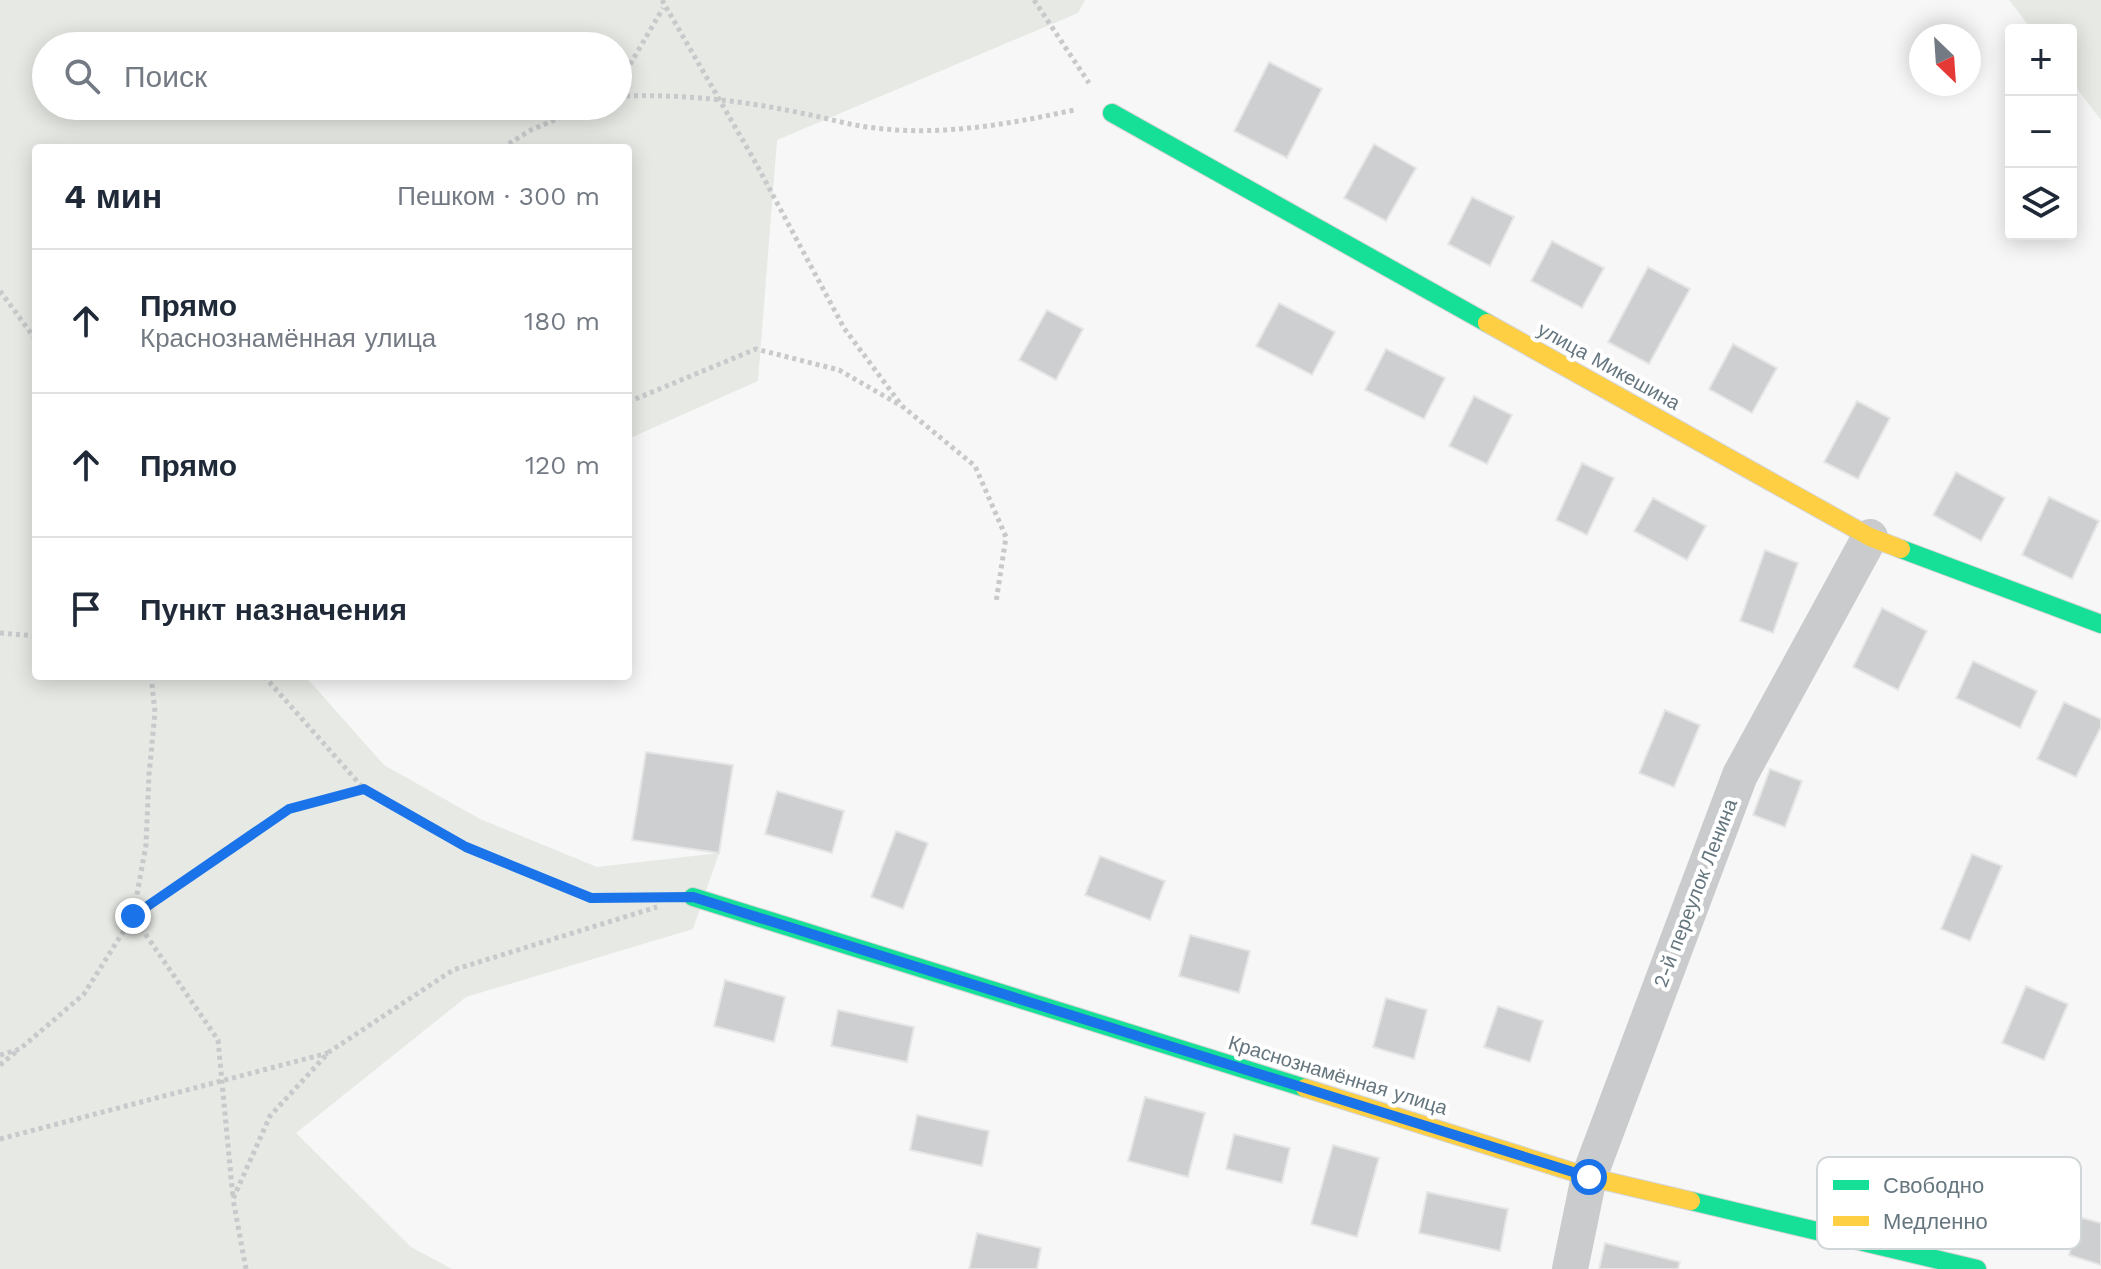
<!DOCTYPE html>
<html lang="ru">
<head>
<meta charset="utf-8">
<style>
  :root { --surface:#fff; --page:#f2f2f3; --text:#1f2937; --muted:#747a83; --line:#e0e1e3 }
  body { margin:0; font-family:"Work Sans",sans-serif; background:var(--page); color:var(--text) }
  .controls { position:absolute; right:24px; top:24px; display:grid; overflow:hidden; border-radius:8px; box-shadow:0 4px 20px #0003 }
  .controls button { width:72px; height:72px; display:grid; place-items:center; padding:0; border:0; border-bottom:2px solid var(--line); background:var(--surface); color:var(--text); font:40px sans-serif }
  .compass { position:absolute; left:1909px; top:24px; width:72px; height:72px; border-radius:50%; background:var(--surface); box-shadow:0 4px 20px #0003; rotate:155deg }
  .stop { position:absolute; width:24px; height:24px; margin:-18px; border:6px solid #1a73e8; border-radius:50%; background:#fff }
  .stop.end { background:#1a73e8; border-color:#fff; box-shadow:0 2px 8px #0008 }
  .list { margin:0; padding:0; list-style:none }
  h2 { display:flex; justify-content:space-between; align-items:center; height:104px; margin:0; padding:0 32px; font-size:34px }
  h2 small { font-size:26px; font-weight:400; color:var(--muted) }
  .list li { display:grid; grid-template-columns:52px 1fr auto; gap:24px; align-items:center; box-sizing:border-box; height:144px; padding:0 32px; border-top:2px solid var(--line) }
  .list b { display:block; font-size:30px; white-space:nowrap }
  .list p { margin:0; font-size:26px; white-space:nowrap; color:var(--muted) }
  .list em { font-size:26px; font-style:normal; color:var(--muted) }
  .icon { flex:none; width:44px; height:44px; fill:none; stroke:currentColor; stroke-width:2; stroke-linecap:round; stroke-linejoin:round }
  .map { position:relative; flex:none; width:2101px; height:1269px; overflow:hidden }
  .search { position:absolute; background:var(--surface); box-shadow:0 4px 20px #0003; left:32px; top:32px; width:600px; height:88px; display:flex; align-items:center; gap:20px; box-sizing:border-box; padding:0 28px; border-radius:44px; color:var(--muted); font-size:30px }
  .panel { position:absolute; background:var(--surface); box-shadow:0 4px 20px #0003; left:32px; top:144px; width:600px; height:536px; border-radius:8px }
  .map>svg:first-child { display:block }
  .green { fill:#e6e9e4; fill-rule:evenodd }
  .building { fill:#cecfd0; stroke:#e6e6e6; stroke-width:2 }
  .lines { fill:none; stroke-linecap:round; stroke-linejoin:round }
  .fast-casing { stroke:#d3d4d5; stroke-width:20 }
  .slow-casing { stroke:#d3d4d5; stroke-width:20 }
  .path { stroke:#c7c9ca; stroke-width:5; stroke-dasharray:4 4; stroke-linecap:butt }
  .street { stroke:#cacbcc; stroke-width:36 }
  .fast { stroke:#16e098; stroke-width:18 }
  .slow { stroke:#ffcf43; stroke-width:18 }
  .route { stroke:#1a73e8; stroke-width:10 }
  .labels { text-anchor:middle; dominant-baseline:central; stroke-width:8; stroke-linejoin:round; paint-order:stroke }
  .street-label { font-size:20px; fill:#65767f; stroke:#fff }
  .key { fill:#fff; stroke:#d1d6d9; stroke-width:2 }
  .key-label { font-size:22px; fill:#65767f }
</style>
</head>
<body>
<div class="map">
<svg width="2101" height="1269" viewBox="0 0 2101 1269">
  <rect width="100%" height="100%" fill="#f7f7f7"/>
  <g class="green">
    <path d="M0,0H1085L1078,13L777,140L758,381L628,439V148H36V676H305L384,765L480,819L597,867L719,853L693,929L466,997L296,1133L411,1247L452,1269H0ZM46,46H618V106H46Z"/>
    <path d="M2009,0H2101V120L2071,81V30H2032Z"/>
  </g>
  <g class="building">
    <path d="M1269,62L1322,89L1287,158L1234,131Z"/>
    <path d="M1374,144L1416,168L1386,221L1344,198Z"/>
    <path d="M1472,197L1514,217L1490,266L1448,244Z"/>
    <path d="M1552,241L1604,268L1582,308L1531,281Z"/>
    <path d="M1648,267L1690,289L1649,364L1608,342Z"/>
    <path d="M1279,303L1335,332L1312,375L1256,346Z"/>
    <path d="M1047,310L1083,329L1056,380L1019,360Z"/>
    <path d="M1733,344L1777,368L1752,413L1709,389Z"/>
    <path d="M1386,349L1445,378L1424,419L1365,390Z"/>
    <path d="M1474,396L1512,415L1487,464L1449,446Z"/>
    <path d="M1857,401L1890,418L1858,479L1824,462Z"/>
    <path d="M1582,463L1614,478L1587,535L1556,520Z"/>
    <path d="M1956,472L2005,498L1981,541L1933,515Z"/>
    <path d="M2049,497L2099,521L2072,579L2022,555Z"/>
    <path d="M1653,498L1706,526L1687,560L1634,531Z"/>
    <path d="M1765,550L1798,563L1773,633L1740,621Z"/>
    <path d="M1882,608L1927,631L1898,690L1853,667Z"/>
    <path d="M1973,661L2037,691L2020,728L1956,698Z"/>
    <path d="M2064,702L2101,719V727L2076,777L2037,759Z"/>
    <path d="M1665,710L1700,725L1674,787L1639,773Z"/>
    <path d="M646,752L733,765L719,853L632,840Z"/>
    <path d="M1770,769L1802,781L1785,827L1753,815Z"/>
    <path d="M777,791L844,811L832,853L765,834Z"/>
    <path d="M896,831L928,843L903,909L871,897Z"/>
    <path d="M1972,854L2002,866L1970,941L1941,929Z"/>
    <path d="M1100,856L1165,881L1150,920L1085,895Z"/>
    <path d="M1190,935L1250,951L1239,993L1179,976Z"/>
    <path d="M725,980L785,997L774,1042L714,1026Z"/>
    <path d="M2026,986L2068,1004L2044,1060L2002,1043Z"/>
    <path d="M1386,998L1427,1010L1414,1059L1373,1047Z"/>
    <path d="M1498,1006L1543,1021L1530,1062L1484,1047Z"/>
    <path d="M838,1010L914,1027L907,1062L831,1046Z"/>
    <path d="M1145,1097L1205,1113L1188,1177L1128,1161Z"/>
    <path d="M917,1115L989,1131L982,1166L910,1150Z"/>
    <path d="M1234,1134L1290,1148L1282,1183L1226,1169Z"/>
    <path d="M1333,1145L1379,1158L1357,1237L1311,1224Z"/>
    <path d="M1427,1192L1508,1209L1500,1251L1419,1233Z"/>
    <path d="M2079,1217L2101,1223V1265L2069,1255Z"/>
    <path d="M977,1233L1041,1248L1037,1269H969Z"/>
    <path d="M1605,1243L1680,1262L1678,1269H1599Z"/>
  </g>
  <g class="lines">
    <defs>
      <g id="fast">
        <path d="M1112,113L1487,323"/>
        <path d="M1901,549L2101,624"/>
        <path d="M693,897L1305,1088"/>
        <path d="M1691,1201L1977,1269"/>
      </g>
      <g id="slow">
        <path d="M1487,323L1870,537L1901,549"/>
        <path d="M1305,1088L1589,1177L1691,1201"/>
      </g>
    </defs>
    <use href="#fast" class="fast-casing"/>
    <use href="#slow" class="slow-casing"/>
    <g class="path">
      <path d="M662,0L753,158L844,328L902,406L975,466L1006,537L996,602"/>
      <path d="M1034,0L1089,83"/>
      <path d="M618,85L663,8"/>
      <path d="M618,96C680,94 740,100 801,113C823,117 845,124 867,127C937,137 1005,125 1074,110"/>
      <path d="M502,148L531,130L588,106"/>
      <path d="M0,291L36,340"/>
      <path d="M628,402L756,349L839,370L900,405"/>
      <path d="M0,633L36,636"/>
      <path d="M151,676L155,712L149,775L146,845L133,916L218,1040L233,1198"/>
      <path d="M264,676L364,789L466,847L591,898L656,897"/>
      <path d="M0,1055L20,1049L84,994L133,916L289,809L364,789"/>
      <path d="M0,1065L16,1052"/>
      <path d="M0,1139L328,1053"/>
      <path d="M246,1269L233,1199L270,1116L329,1052L453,970L657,907"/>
    </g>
    <path class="street" d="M1570,1269L1589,1177L1740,775L1870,537"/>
    <use href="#fast" class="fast"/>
    <use href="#slow" class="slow"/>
  </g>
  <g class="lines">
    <path class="route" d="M133,916L289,809L364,789L466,847L591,898L693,897L1589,1177"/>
  </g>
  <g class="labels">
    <g class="street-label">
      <text transform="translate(1609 366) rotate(29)">улица Микешина</text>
      <text transform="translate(1695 893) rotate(-69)">2-й переулок Ленина</text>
      <text transform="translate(1338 1075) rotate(17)">Краснознамённая улица</text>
    </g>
  </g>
  <rect x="1817" y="1157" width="264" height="92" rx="12" class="key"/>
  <rect x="1833" y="1180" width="36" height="10" fill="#16e098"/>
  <rect x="1833" y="1216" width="36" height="10" fill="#ffcf43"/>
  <g class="key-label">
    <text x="1883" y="1193">Свободно</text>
    <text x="1883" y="1229">Медленно</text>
  </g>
</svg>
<div class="controls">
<button>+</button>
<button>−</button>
<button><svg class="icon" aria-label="layers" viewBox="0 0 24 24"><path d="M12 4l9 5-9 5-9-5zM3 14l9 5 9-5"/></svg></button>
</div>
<svg class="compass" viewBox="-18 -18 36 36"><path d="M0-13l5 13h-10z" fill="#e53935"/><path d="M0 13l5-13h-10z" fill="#747a83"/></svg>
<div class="stop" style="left:1589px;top:1177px"></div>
<div class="stop end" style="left:133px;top:916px"></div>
<div class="search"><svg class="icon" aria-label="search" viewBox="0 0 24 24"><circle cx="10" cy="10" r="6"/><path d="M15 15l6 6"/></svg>Поиск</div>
<section class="panel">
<h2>4 мин<small>Пешком · 300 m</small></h2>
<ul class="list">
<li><svg class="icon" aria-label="ahead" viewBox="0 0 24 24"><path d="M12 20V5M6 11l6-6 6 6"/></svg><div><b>Прямо</b><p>Краснознамённая улица</p></div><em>180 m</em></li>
<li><svg class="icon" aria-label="ahead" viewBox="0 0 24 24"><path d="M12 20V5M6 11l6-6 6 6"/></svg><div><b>Прямо</b></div><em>120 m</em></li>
<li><svg class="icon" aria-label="arrive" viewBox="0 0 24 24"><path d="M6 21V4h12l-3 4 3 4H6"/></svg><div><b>Пункт назначения</b></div></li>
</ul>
</section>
</div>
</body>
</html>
